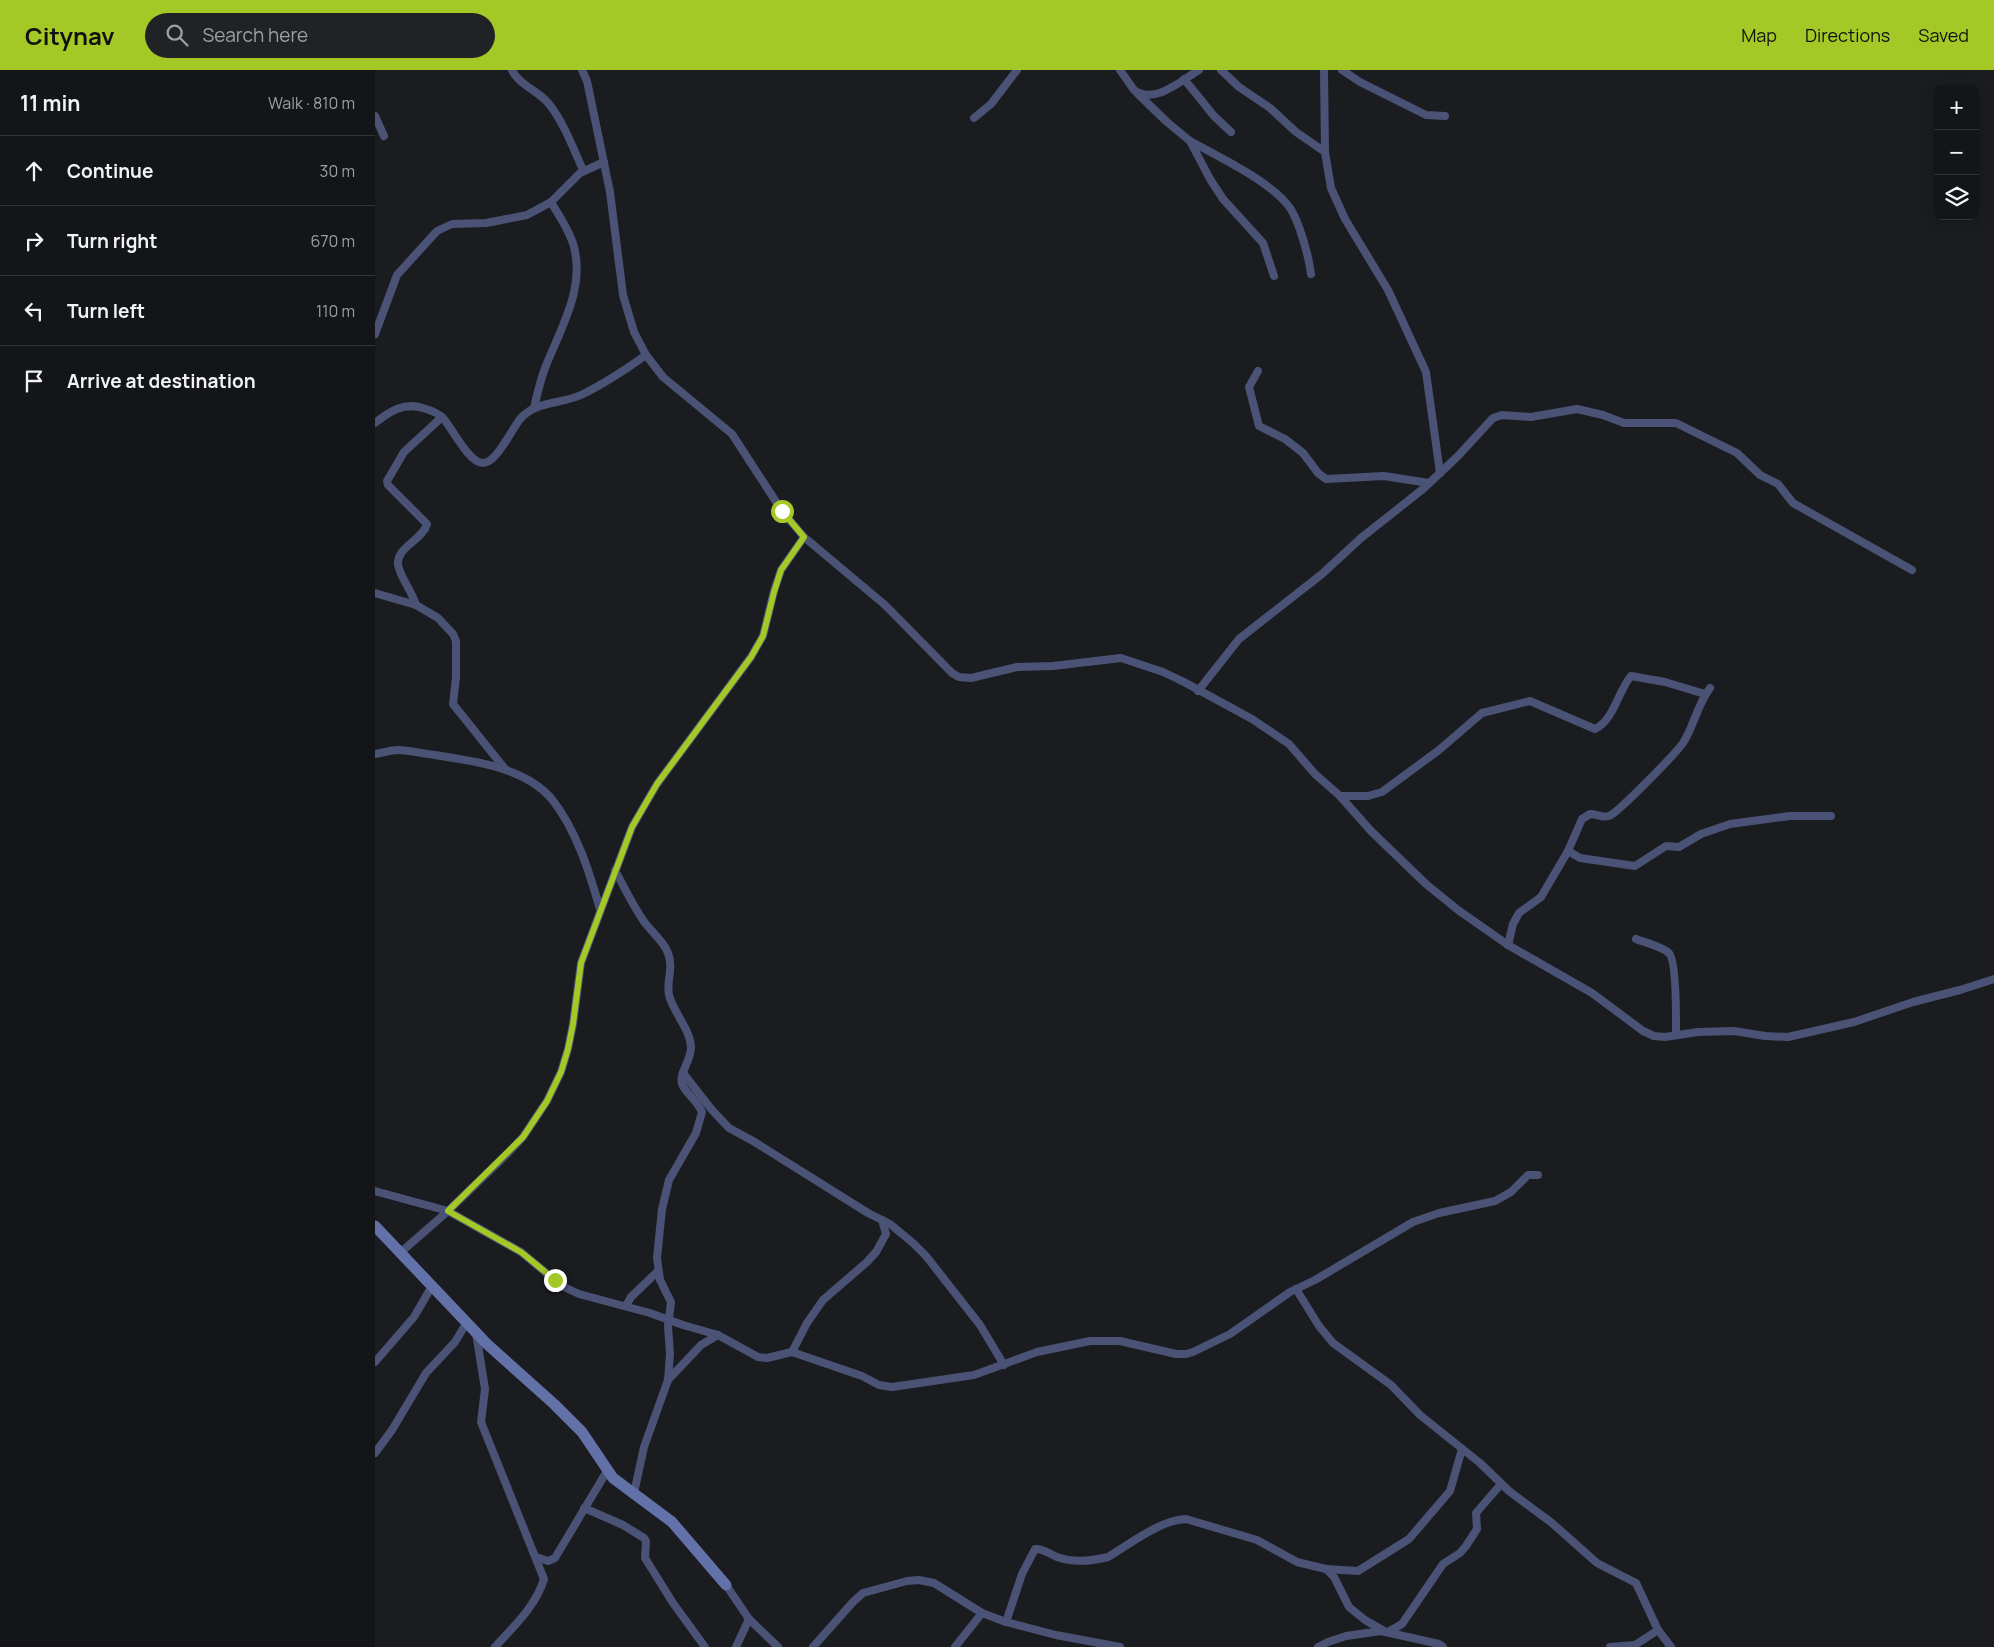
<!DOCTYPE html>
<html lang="en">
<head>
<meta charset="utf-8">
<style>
  :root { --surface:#141518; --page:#212225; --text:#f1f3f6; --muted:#9d9fa2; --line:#333437; --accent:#a4c825 }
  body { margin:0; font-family:Manrope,sans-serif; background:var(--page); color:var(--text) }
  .controls { position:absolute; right:15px; top:15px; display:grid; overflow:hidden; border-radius:8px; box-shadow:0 2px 12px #0003 }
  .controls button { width:45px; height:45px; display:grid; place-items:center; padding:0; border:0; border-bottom:1px solid var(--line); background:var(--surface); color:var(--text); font:25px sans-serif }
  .stop { position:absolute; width:15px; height:15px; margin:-11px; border:4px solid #a4c825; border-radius:50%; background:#fff }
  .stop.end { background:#a4c825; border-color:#fff; box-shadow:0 1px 5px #0008 }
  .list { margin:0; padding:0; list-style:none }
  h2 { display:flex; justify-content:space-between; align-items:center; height:65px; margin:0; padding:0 20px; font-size:21px }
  h2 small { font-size:16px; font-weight:400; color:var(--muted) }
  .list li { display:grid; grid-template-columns:32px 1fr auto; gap:15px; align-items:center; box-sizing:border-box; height:70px; padding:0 20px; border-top:1px solid var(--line) }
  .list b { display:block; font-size:19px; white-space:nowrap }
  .list em { font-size:16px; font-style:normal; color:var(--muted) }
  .icon { flex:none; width:28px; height:28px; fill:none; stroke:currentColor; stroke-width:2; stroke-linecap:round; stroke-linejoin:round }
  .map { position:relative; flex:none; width:1619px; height:1577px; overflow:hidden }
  header { display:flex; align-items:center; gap:30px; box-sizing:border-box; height:70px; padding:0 25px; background:var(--accent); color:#111 }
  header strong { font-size:24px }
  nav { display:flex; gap:28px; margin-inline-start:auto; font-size:18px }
  .search { width:350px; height:45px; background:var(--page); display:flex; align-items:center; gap:12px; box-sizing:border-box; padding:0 18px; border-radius:28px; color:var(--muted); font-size:19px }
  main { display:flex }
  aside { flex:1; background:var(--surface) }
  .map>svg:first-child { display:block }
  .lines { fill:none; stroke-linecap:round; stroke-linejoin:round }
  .street { stroke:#4a5376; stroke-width:8 }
  .secondary { stroke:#6371a9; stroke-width:11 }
  .route { stroke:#a4c825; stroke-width:6 }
</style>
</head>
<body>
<header>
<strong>Citynav</strong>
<div class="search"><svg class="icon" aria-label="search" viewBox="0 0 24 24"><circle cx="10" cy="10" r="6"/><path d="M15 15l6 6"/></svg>Search here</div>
<nav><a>Map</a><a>Directions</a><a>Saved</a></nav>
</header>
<main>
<aside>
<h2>11 min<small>Walk · 810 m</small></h2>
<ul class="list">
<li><svg class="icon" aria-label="ahead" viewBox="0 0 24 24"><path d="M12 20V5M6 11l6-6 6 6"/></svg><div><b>Continue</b></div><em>30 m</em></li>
<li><svg class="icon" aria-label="right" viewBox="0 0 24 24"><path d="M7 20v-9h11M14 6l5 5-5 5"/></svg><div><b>Turn right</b></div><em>670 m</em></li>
<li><svg class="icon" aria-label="left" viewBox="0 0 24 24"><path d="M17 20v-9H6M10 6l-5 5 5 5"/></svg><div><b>Turn left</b></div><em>110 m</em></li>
<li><svg class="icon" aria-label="arrive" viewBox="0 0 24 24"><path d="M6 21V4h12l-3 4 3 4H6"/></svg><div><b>Arrive at destination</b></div></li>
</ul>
</aside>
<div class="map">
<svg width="1619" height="1577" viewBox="0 0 1619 1577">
  <rect width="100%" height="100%" fill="#1b1c20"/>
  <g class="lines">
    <g class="street">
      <path d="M137,0C144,15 164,21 174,34C189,53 198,78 208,100"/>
      <path d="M207,0L212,11L235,122L248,225L259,262L271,285L288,307L357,364L407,441L429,467L510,535L577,603L584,607L596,608L642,597L678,596L746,588L788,602L809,612L877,649L914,674L940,704L965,726L996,761L1051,814L1083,840L1133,875L1217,923L1268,961L1279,966L1290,967L1323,962L1359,961L1390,966L1413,967L1479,952L1538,932L1585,920L1619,909"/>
      <path d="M745,0L759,20C780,35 807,10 824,0"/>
      <path d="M846,0L864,17L895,38L921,62L950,82"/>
      <path d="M949,0L950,82L956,118L970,149L1013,220L1051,302L1065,403"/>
      <path d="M967,0L985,12L1051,45L1070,46"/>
      <path d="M809,9L839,46L856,62"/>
      <path d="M762,23L792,52L815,71L835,109L848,129L888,173L899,206"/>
      <path d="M0,46L9,66"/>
      <path d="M599,48L616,34L642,0"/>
      <path d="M815,71C842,86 897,112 915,138C924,151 934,187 936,204"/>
      <path d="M0,264L22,205L62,161L77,154L111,153L152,145L176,132L205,103L229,92"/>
      <path d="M883,301L874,317L884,356L910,369L928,383L943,403L951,409L1009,406L1054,413"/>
      <path d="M159,338C162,325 165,311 170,298C185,260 210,219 199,177C195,161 184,146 176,132"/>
      <path d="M0,353C15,341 29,332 48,338C55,340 63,343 68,348C77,358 94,393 108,393C122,393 137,358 146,348C161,331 187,334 206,325C229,314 250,300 271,285"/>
      <path d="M0,523L41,535L63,548L78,564L81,571V607L78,634L130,699"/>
      <path d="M41,535C37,521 26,509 23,495C21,477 48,470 52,454L13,415L12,411L29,382L67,347"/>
      <path d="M823,621L864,569L947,504L986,468L1048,419L1083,386L1118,348L1127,345L1156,347L1202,339L1228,345L1249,353H1301L1362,383L1385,405L1403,414L1418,433L1537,500"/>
      <path d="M0,684C8,683 15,680 23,680C35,680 48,684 60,685C98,691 149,697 176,728C201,759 214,801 225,839"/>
      <path d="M965,726H993L1007,722L1064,680L1107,643L1155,631L1220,659C1239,650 1243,621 1256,606L1290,612L1330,624"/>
      <path d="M1193,781L1205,788L1260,796L1291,776L1304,777L1326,764L1355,754L1415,746H1456"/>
      <path d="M240,800C249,817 257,834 268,850C276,862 288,870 293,883C299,899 291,910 294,925C298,942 316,960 316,978C316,990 304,1003 307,1014C311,1024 322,1030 327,1042L321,1063L294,1110L287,1139L282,1188L285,1210L296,1232L293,1256L295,1284L293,1310L269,1377L259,1423"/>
      <path d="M1261,869C1271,873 1286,876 1294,883C1302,891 1301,951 1301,965"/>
      <path d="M1133,875L1138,854L1144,843L1166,827L1193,781L1207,749L1215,744C1222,744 1227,748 1234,746C1243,743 1301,683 1308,673C1319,656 1322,635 1335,618"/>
      <path d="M308,1003L337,1040L354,1058L378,1071L493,1143L515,1154L538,1173L551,1186L605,1255L629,1295"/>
      <path d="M0,1121L73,1141L146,1182L187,1216L204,1224L275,1243L308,1255L343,1265L383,1287L392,1288L417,1282L487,1306L504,1315L517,1317L599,1305L662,1282L715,1271H745L801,1284H811L818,1282L855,1264L915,1222L940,1210L1038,1152L1064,1143L1120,1131L1136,1122L1153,1105H1163"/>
      <path d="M25,1183L73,1141L133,1083L148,1067L172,1031L186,1002L193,979L198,954L206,893L257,757L282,714L376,587L388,566L399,521L406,500L429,467"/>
      <path d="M921,1219L944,1256L958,1273L1016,1315L1045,1345L1105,1393L1134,1421L1177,1453L1222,1493L1261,1513L1283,1560L1296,1577"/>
      <path d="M251,1236L256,1227L283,1201"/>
      <path d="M101,1263L110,1319L106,1352L169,1509C161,1536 138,1557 120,1577"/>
      <path d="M417,1282L432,1253L448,1230L492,1192L501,1182L511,1164L507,1150"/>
      <path d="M0,1292L39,1247L57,1216"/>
      <path d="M293,1310L326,1275L343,1265"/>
      <path d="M0,1383L17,1360L51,1303L80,1272L92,1252"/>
      <path d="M209,1438L248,1455L269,1468L271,1471L270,1488L298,1533L330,1577"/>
      <path d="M161,1487L173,1491L180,1488L232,1401"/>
      <path d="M951,1499L983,1501L1034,1469L1075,1421L1087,1379"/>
      <path d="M351,1515L374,1549L403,1577"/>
      <path d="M631,1552L647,1504L660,1479C668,1478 674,1484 682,1487C698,1493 717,1491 733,1487C755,1474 785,1450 811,1449L882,1470L922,1492L951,1499L959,1507L974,1537L990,1550L1011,1562"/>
      <path d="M1013,1562L1027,1554L1068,1494L1085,1483L1091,1476L1102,1459L1101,1443L1126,1414"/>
      <path d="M361,1577L374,1549"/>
      <path d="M438,1577L478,1532L488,1523L532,1511L544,1510L559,1513L607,1543L631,1552L681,1565L745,1577"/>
      <path d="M580,1577L607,1543"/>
      <path d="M943,1577L953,1572L971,1566L1006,1561L1064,1574L1068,1577"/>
      <path d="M1235,1577L1260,1575L1283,1560"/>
    </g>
    <path class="secondary" d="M0,1156L112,1274L179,1334L207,1362L238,1408L297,1452L351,1515"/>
  </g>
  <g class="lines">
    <path class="route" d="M180,1210L146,1182L73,1141L148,1067L172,1031L186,1002L193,979L198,954L206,893L257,757L282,714L376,587L388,566L399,522L406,500L429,467L407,441"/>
  </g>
</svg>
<div class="controls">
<button>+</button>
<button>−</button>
<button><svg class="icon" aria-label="layers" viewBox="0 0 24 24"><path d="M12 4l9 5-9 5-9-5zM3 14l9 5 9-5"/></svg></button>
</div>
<div class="stop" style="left:407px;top:441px"></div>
<div class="stop end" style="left:180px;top:1210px"></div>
</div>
</main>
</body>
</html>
